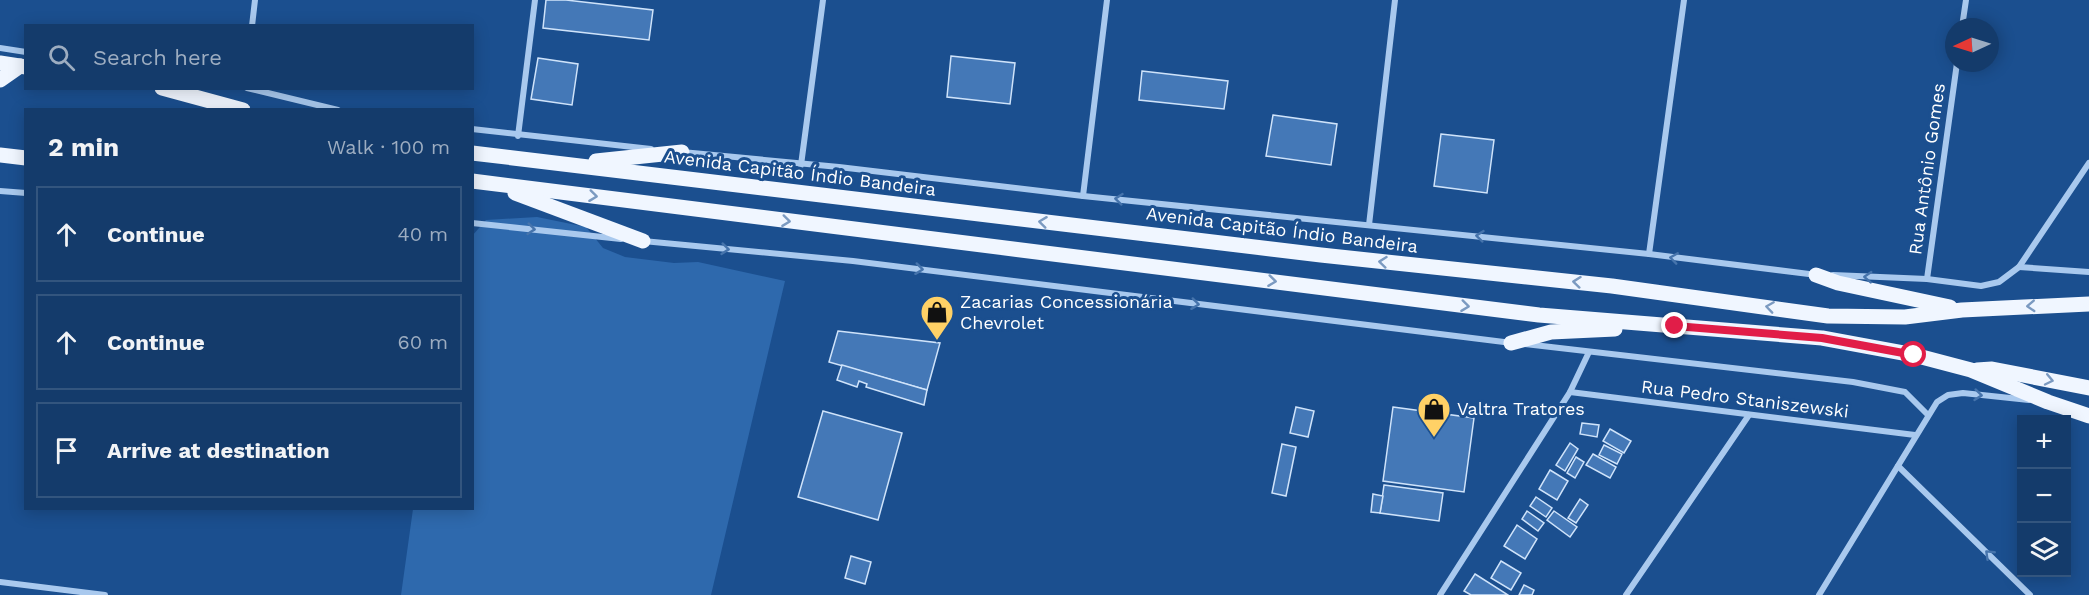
<!DOCTYPE html>
<meta charset="utf-8">
<style>
body{margin:0;font-family:"Work Sans",sans-serif;background:#1d4271;color:#f1f3f6}
.controls{position:absolute;right:18px;bottom:18px;display:grid;overflow:hidden;border-radius:0px;box-shadow:0 3px 15px #0003}
.controls button{width:54px;height:54px;display:grid;place-items:center;padding:0;border:0;border-bottom:2px solid #33557e;background:#143b6b;color:#f1f3f6;font:30px sans-serif}
.compass{position:absolute;left:1945px;top:18px;width:54px;height:54px;border-radius:50%;background:#143b6b;box-shadow:0 3px 15px #0003;rotate:266deg}
.stop{position:absolute;width:18px;height:18px;margin:-14px;border:4px solid #e11d48;border-radius:50%;background:#fff}
.stop.end{background:#e11d48;border-color:#fff;box-shadow:0 2px 6px #0008}
.list{margin:0;padding:0;list-style:none}
h2{display:flex;justify-content:space-between;align-items:center;height:78px;margin:0;padding:0 24px;font-size:26px}
h2 small{font-size:20px;font-weight:400;color:#9dadc1}
.list li{display:grid;grid-template-columns:39px 1fr auto;gap:18px;align-items:center;box-sizing:border-box;height:96px;margin:0 12px 12px;padding:0 12px;border:2px solid #33557e;border-radius:0px}
.list b{display:block;font-size:22px;white-space:nowrap}
.list em{font-size:20px;font-style:normal;color:#9dadc1}
.icon{flex:none;width:33px;height:33px;fill:none;stroke:currentColor;stroke-width:2;stroke-linecap:round;stroke-linejoin:round}
.map{position:relative;flex:none;width:2089px;height:595px;overflow:hidden}
.search{position:absolute;background:#143b6b;box-shadow:0 3px 15px #0003;left:24px;top:24px;width:450px;height:66px;display:flex;align-items:center;gap:15px;box-sizing:border-box;padding:0 21px;border-radius:0px;color:#9dadc1;font-size:22px}
.panel{position:absolute;background:#143b6b;box-shadow:0 3px 15px #0003;left:24px;top:108px;width:450px;height:402px;border-radius:0px}
.map>svg:first-child{display:block}
.green{fill:#2e69ad}
.building{fill:#4478b7;stroke:#cfe3fa;stroke-width:1.5}
.lines{fill:none;stroke-linecap:round;stroke-linejoin:round}
.street{stroke:#a9c9ee;stroke-width:6}
.primary{stroke:#f0f6ff;stroke-width:15}
.oneway{stroke:#7b9ac1}
.oneway2{stroke:#4674ac}
.route{stroke:#e11d48;stroke-width:8}
.labels{text-anchor:middle;stroke-width:6;stroke-linejoin:round;paint-order:stroke}
.street-label{font-size:18px;fill:#fff;stroke:#1b4f8f}
.poi-label{font-size:18px;fill:#fff;stroke:#1b4f8f;text-anchor:start}
</style>
<div class="map">
<svg width="2089" height="595" viewBox="0 0 2089 595">
<rect width="100%" height="100%" fill="#1b4f8f"/>
<polygon class="green" points="537,217 586,227 603,248 625,257 674,263 698,262 785,281 711,595 401,595 413,509 472,508 472,236 486,220"/>
<g class="building">
<polygon points="546,0 566,0 653,10 649,40 543,28"/>
<polygon points="951,56 1015,63 1010,104 947,97"/>
<polygon points="538,58 578,64 572,105 531,99"/>
<polygon points="1142,71 1228,81 1224,109 1139,100"/>
<polygon points="1273,115 1337,124 1331,165 1266,156"/>
<polygon points="1441,134 1494,140 1487,193 1434,186"/>
<polygon points="838,331 940,343 927,390 829,362"/>
<polygon points="842,365 927,390 924,405 866,387 867,384 859,381 857,387 837,380"/>
<polygon points="1296,407 1314,411 1308,437 1290,433"/>
<polygon points="1393,407 1474,418 1464,492 1383,481"/>
<polygon points="823,411 902,433 878,520 798,497"/>
<polygon points="1582,423 1599,425 1597,437 1580,434"/>
<polygon points="1610,429 1631,441 1624,453 1603,441"/>
<polygon points="1570,443 1578,449 1565,471 1556,465"/>
<polygon points="1282,444 1296,447 1286,496 1272,493"/>
<polygon points="1604,445 1622,454 1617,464 1599,455"/>
<polygon points="1593,454 1616,467 1610,478 1586,465"/>
<polygon points="1576,457 1584,462 1575,478 1567,473"/>
<polygon points="1550,470 1568,481 1557,500 1539,489"/>
<polygon points="1384,485 1443,493 1439,521 1380,513"/>
<polygon points="1373,494 1383,496 1380,513 1371,512"/>
<polygon points="1536,497 1552,508 1546,517 1530,506"/>
<polygon points="1580,499 1588,505 1576,523 1568,518"/>
<polygon points="1527,511 1544,523 1538,531 1522,519"/>
<polygon points="1554,511 1577,527 1570,537 1547,520"/>
<polygon points="1517,525 1537,539 1525,559 1504,546"/>
<polygon points="851,556 871,562 865,584 845,578"/>
<polygon points="1501,561 1521,573 1511,590 1491,578"/>
<polygon points="1475,574 1508,595 1471,595 1464,591"/>
<polygon points="1524,585 1534,590 1532,595 1519,595"/>
</g>
<g class="lines">
<g class="street">
<polyline points="252,26 255,0"/>
<polyline points="1962,27 1966,0"/>
<polyline points="0,48 26,52"/>
<polyline points="247,88 338,110"/>
<polyline points="472,129 651,149"/>
<polyline points="518,136 535,0"/>
<polyline points="682,152 839,167 1083,196 1649,254 1817,275"/>
<polyline points="801,165 823,0"/>
<polyline points="0,191 26,193"/>
<polyline points="1083,196 1107,0"/>
<polyline points="472,223 621,239"/>
<polyline points="1369,225 1395,0"/>
<polyline points="643,241 853,261 1512,343"/>
<polyline points="1649,254 1684,0"/>
<polyline points="2019,267 2089,272"/>
<polyline points="1833,275 1927,279 1981,286 1999,282 2019,267 2089,163"/>
<polyline points="1927,279 1957,63"/>
<polyline points="1525,344 1853,382 1905,392 1928,415"/>
<polyline points="1570,392 1915,435"/>
<polyline points="1898,466 2030,595"/>
<polyline points="0,582 105,595"/>
<polyline points="1440,595 1570,392 1589,352"/>
<polyline points="1626,595 1749,415"/>
<polyline points="1819,595 1937,402 1948,395 1963,393 2029,400"/>
</g>
<g class="primary">
<polyline points="0,63 26,67"/>
<polyline points="0,80 20,66"/>
<polyline points="162,88 243,110"/>
<polyline points="472,153 1321,255 1612,286 1828,316 1905,317 1962,310 2089,304"/>
<polyline points="0,155 26,158"/>
<polyline points="596,161 682,152"/>
<polyline points="472,181 1539,315 1822,338 1914,355 1971,370 2048,402 2089,416"/>
<polyline points="515,193 643,241"/>
<polyline points="1816,275 1838,283 1950,307"/>
<polyline points="1511,343 1551,332 1615,329"/>
<polyline points="1977,370 1992,369 2089,388"/>
</g>
</g>
<defs><path id="oneway-chevron" d="M-2-3.5L2.5 0L-2 3.5" fill="none" stroke-width="1.6" stroke-linecap="round" stroke-linejoin="round" transform="scale(1.5)"/></defs>
<g class="oneway">
<use href="#oneway-chevron" transform="translate(593 196) rotate(7)"/>
<use href="#oneway-chevron" transform="translate(786 221) rotate(7)"/>
<use href="#oneway-chevron" transform="translate(1043 222) rotate(-173)"/>
<use href="#oneway-chevron" transform="translate(1383 262) rotate(-174)"/>
<use href="#oneway-chevron" transform="translate(1272 281) rotate(7)"/>
<use href="#oneway-chevron" transform="translate(1577 282) rotate(-174)"/>
<use href="#oneway-chevron" transform="translate(1465 306) rotate(7)"/>
<use href="#oneway-chevron" transform="translate(2031 306) rotate(177)"/>
<use href="#oneway-chevron" transform="translate(1770 307) rotate(-172)"/>
<use href="#oneway-chevron" transform="translate(2049 380) rotate(12)"/>
</g>
<g class="oneway2">
<use href="#oneway-chevron" transform="translate(1119 199) rotate(-174)"/>
<use href="#oneway-chevron" transform="translate(531 229) rotate(6)"/>
<use href="#oneway-chevron" transform="translate(1480 236) rotate(-174)"/>
<use href="#oneway-chevron" transform="translate(725 249) rotate(6)"/>
<use href="#oneway-chevron" transform="translate(1674 258) rotate(-172)"/>
<use href="#oneway-chevron" transform="translate(919 269) rotate(7)"/>
<use href="#oneway-chevron" transform="translate(1868 277) rotate(-177)"/>
<use href="#oneway-chevron" transform="translate(1195 304) rotate(7)"/>
<use href="#oneway-chevron" transform="translate(1978 395) rotate(6)"/>
<use href="#oneway-chevron" transform="translate(1989 554) rotate(-136)"/>
</g>
<g class="lines">
<polyline class="route" points="1675,326 1822,338 1914,355"/>
</g>
<defs>
<symbol id="shop-pin" viewBox="-11 -11 22 30"><path d="M0 17L-7.5 6A9.5 9.5 0 1 1 7.5 6Z" fill="#ffd166" stroke="#1b4f8f"/><path d="M-5-2.5h2.3a2.7 3.5 0 0 1 5.4 0H5L5.5 6h-11ZM-1.5-2.5h3a1.5 2.3 0 0 0-3 0Z" fill="#111"/></symbol>
</defs>
<g fill-rule="evenodd">
<use href="#shop-pin" x="918" y="293" width="38" height="52"/>
<use href="#shop-pin" x="1415" y="390" width="38" height="52"/>
</g>
<g class="labels">
<g class="street-label">
<text transform="translate(1927 169) rotate(-82)" y="6">Rua Antônio Gomes</text>
<text transform="translate(800 173) rotate(7)" y="6">Avenida Capitão Índio Bandeira</text>
<text transform="translate(1282 230) rotate(7)" y="6">Avenida Capitão Índio Bandeira</text>
<text transform="translate(1745 399) rotate(7)" y="6">Rua Pedro Staniszewski</text>
</g>
<g class="poi-label">
<text x="960" y="308">Zacarias Concessionária<tspan x="960" dy="21">Chevrolet</tspan></text>
<text x="1457" y="415">Valtra Tratores</text>
</g>
</g>
</svg>
<div class="controls">
<button>+</button>
<button>−</button>
<button><svg class="icon" aria-label="layers" viewBox="0 0 24 24"><path d="M12 4l9 5-9 5-9-5zM3 14l9 5 9-5"/></svg></button>
</div>
<svg class="compass" viewBox="-18 -18 36 36"><path d="M0-13l5 13h-10z" fill="#e53935"/><path d="M0 13l5-13h-10z" fill="#9dadc1"/></svg>
<div class="stop" style="left:1914px;top:355px"></div>
<div class="stop end" style="left:1675px;top:326px"></div>
<div class="search"><svg class="icon" aria-label="search" viewBox="0 0 24 24"><circle cx="10" cy="10" r="6"/><path d="M15 15l6 6"/></svg>Search here</div>
<section class="panel">
<h2>2 min<small>Walk · 100 m</small></h2>
<ul class="list">
<li><svg class="icon" aria-label="ahead" viewBox="0 0 24 24"><path d="M12 20V5M6 11l6-6 6 6"/></svg><div><b>Continue</b></div><em>40 m</em></li>
<li><svg class="icon" aria-label="ahead" viewBox="0 0 24 24"><path d="M12 20V5M6 11l6-6 6 6"/></svg><div><b>Continue</b></div><em>60 m</em></li>
<li><svg class="icon" aria-label="arrive" viewBox="0 0 24 24"><path d="M6 21V4h12l-3 4 3 4H6"/></svg><div><b>Arrive at destination</b></div></li>
</ul>
</section>
</div>
